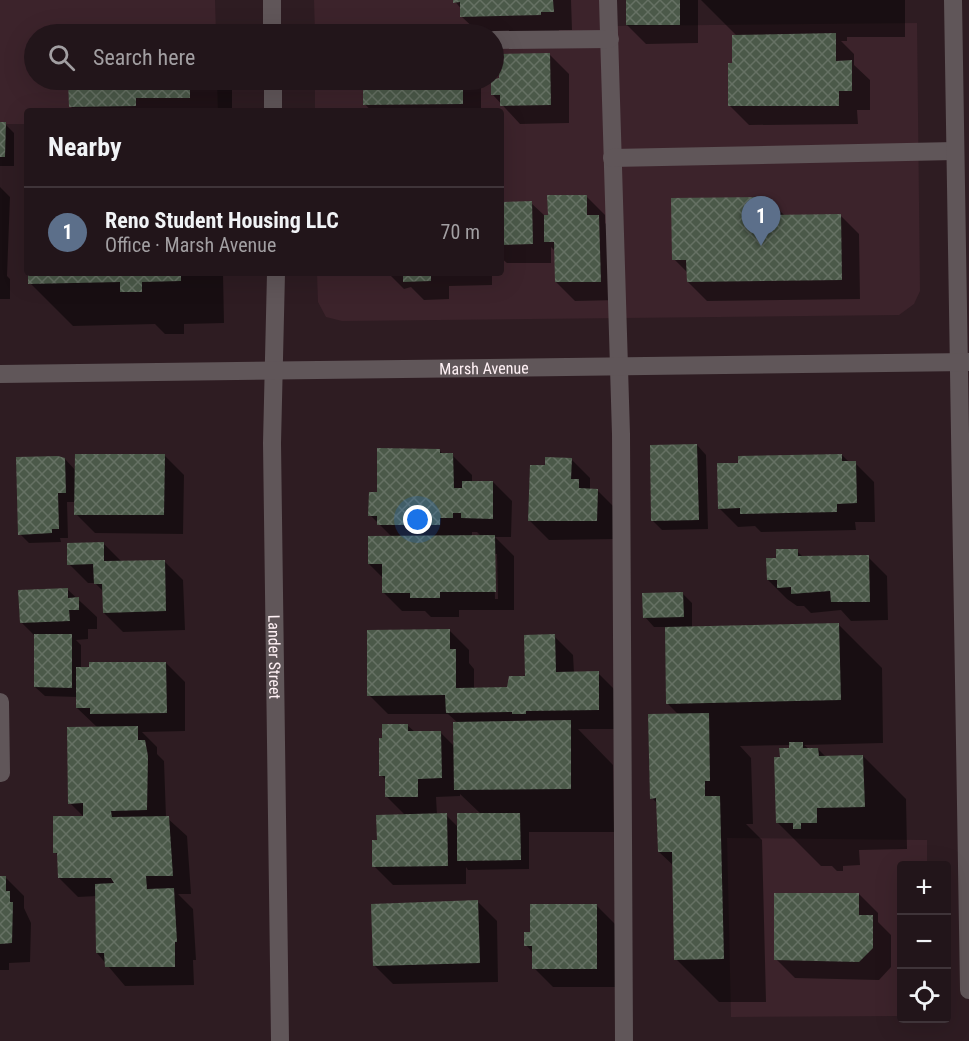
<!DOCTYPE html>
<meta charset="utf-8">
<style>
body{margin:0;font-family:"Roboto Condensed",sans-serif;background:#2a1e23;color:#f1f3f6}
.controls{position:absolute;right:18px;bottom:18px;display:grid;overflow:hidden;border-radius:6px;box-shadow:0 6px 24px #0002}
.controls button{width:54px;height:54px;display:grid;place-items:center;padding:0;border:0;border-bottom:2px solid #3f3439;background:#22151a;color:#f1f3f6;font:30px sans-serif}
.you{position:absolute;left:418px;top:520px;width:21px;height:21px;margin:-15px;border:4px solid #fff;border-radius:50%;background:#1a73e8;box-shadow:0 0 0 9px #1a73e833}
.badge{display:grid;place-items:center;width:39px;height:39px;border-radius:50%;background:#6fd360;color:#fff;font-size:20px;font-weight:700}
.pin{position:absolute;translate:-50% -50px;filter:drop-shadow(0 2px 3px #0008)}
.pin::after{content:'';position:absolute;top:32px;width:21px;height:18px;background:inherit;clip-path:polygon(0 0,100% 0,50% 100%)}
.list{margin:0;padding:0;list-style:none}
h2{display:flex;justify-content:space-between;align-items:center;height:78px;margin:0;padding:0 24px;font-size:26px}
h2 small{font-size:20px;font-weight:400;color:#a29fa2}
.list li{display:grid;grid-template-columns:39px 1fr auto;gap:18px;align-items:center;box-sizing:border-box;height:90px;padding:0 24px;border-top:2px solid #3f3439}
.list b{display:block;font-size:22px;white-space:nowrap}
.list p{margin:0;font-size:20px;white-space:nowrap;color:#a29fa2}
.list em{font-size:20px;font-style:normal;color:#a29fa2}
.icon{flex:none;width:33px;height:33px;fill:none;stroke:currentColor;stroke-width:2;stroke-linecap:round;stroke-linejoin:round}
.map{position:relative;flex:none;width:969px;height:1041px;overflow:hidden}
.search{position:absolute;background:#22151a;box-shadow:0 6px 24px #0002;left:24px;top:24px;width:480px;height:66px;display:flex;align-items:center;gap:15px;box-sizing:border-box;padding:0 21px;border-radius:33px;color:#a29fa2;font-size:22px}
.panel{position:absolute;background:#22151a;box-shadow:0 6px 24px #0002;left:24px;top:108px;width:480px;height:168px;border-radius:6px}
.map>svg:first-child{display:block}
.built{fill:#3c232b}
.shadow{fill:#0007;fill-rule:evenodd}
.building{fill:url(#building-cross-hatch)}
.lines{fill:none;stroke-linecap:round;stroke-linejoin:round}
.lane{stroke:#605659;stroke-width:18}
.street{stroke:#605659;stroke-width:18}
.labels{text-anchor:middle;stroke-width:4.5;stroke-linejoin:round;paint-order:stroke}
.street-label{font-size:16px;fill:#fff1f5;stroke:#11090b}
</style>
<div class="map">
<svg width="969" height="1041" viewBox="0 0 969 1041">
<defs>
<pattern id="building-cross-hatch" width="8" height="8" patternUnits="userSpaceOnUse" patternTransform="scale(1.5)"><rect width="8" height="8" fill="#4b5949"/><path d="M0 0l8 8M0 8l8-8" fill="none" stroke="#667164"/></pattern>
</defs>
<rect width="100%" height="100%" fill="#2e1c22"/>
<g class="built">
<polygon points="0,0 215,0 216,34 34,34 34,80 217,80 218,111 27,111 27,124 0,124"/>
<polygon points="314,0 608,0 609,26 917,23 920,291 914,304 899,315 342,321 326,317 318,302 317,273 501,273 501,111 315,111 315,80 494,80 494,34 315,34"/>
<polygon points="727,838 927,840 927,865 902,866 901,1016 731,1017"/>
</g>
<g class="shadow">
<polygon points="454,0 571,0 572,30 559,30 559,33 480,34 462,17 462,10"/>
<polygon points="627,0 698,0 698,43 646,44 627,25"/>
<polygon points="701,0 905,0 905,37 847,37 847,41 841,41 854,54 854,65 870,80 870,110 857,110 858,124 749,125 730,106 737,36"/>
<polygon points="188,30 193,34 69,34 69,32"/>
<polygon points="550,55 569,74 569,123 520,124 493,95 493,80 501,79"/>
<polygon points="70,80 232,80 232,111 75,111 70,106"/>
<polygon points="365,80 481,80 481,111 371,111 365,104"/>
<polygon points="0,124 5,124 14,133 14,166 0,166"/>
<polygon points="0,187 10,197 7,276 10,279 10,299 0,299"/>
<polygon points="586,196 605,215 605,223 618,235 619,300 575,301 556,282 556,252 551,247 551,263 507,263 501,258 501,203 531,203 545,216 549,216"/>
<polygon points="767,198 785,216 840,215 859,234 860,299 707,301 688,282 688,273 674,259"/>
<polygon points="29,273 223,273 224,323 184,324 184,334 165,334 155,324 73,326 30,283"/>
<polygon points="388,273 492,273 492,285 449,286 449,299 424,300 411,287 404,289"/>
<polygon points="697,445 706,455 708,529 662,530 653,521"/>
<path d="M 439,450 L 444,455 L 453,456 L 472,475 L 472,482 L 493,482 L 512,501 L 511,537 L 495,537 L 514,556 L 514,610 L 459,610 L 459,617 L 431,617 L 425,611 L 402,611 L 383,592 L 383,578 L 369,564 L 392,537 L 370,515 L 378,494 ZM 472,532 L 477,532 L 482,537 L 472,537 ZM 494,554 L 497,554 L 498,599 L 495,599 Z"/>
<polygon points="842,455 850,463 855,463 874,482 875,522 855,522 856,530 761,532 755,526 738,527 719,508 739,464"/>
<polygon points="165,456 184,475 183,534 95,533 76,514 76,502 67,502 68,538 60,538 61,542 29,543 20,534 65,459 76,471"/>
<polygon points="571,459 590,478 590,490 597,490 616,509 616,539 549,540 530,521 546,467"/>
<polygon points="103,543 122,562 164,561 183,580 185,630 123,632 104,613 104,592 95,583 88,583 69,564"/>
<polygon points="797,551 804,558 868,557 887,576 888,620 851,621 841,610 811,613 804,606 797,606 787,599 768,580 778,560"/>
<polygon points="67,589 97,617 97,629 88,629 88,639 76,640 81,645 81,668 166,663 185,682 185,731 142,732 157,747 157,754 164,761 166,817 187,836 191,894 178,894 193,909 196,960 193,960 194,985 125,986 97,953 97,896 78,897 59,878 59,857 55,852 84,817 70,803 98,728 77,708 77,697 45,696 35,687 36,637 21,622"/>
<polygon points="682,593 692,603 692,628 839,625 882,668 883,743 804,745 809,749 818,749 826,757 863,756 906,799 907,849 859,850 860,865 843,866 843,871 837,871 832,866 821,866 778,823 781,758 791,750 791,745 740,746 751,758 753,824 746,824 762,840 766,1002 719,1002 676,959 674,866 659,852 658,804 652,798 679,715 668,704 666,627 654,627 645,617"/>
<path d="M 450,631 L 469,650 L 469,663 L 474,669 L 474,689 L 508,689 L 526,677 L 554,636 L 573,655 L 574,673 L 598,673 L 617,692 L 618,729 L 578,729 L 613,765 L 614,832 L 529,832 L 529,869 L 468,870 L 466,867 L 466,884 L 393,885 L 374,866 L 378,842 L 406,816 L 387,797 L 387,781 L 381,775 L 407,725 L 415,732 L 440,732 L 455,747 L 458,723 L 448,714 L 388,714 L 369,695 ZM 460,794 L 481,814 L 459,828 L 446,815 L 437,815 L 436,797 L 460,796 Z"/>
<polygon points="0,877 5,877 24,896 24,908 31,923 30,962 9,963 9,970 0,970"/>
<polygon points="859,894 878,913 878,922 891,935 891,967 879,980 795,978 776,959"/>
<polygon points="478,902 497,921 498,982 393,984 374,965"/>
<polygon points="596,905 615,924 615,987 553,987 534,968 534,954 526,945 532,934"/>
</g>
<g class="building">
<polygon points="453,0 553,0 554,12 541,12 541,15 460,17 460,2 453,3"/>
<rect x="626" y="0" width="54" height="25"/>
<polygon points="189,28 189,34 67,34 67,30"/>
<polygon points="836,33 836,61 852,60 852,91 839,91 839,106 728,106 728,63 732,63 732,35"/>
<polygon points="550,53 551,105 500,106 500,95 491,95 491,80 499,78 499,54"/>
<polygon points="68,80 190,80 190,98 136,98 136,106 69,107"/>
<polygon points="363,80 463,80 463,104 363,105"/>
<polygon points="0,122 6,122 5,157 0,157"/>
<polygon points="547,195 587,195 587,215 599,215 601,282 555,282 554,242 544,242 544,215 548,215"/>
<polygon points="768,197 768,215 841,214 842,280 687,282 686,260 672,260 671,198"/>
<polygon points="532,201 533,244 501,245 501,202"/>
<polygon points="28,273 181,273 181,281 142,282 142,292 120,292 120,282 28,284"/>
<polygon points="403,273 431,273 431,281 403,282"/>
<polygon points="697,444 699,520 651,521 650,445"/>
<polygon points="377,448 440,449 440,453 453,453 454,488 462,488 462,481 493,481 493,519 461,518 461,513 453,513 453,518 440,518 440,525 377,525 377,516 368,516 369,492 377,492"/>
<polygon points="75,454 165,454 164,515 74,515"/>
<polygon points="842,454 842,461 856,461 857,503 837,504 837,512 740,514 740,508 718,509 717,463 738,463 738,456"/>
<polygon points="58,456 65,458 66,493 58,493 59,529 52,529 52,533 18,535 16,457"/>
<polygon points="545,457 572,458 571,479 579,479 579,488 598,489 597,521 528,521 530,465 545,465"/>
<polygon points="495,535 496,592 440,592 440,598 410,598 410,593 382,593 382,564 368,564 368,536"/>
<polygon points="104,542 104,561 165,560 166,611 103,613 102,584 94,584 93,564 67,565 67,543"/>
<polygon points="776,549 798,549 798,556 869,555 870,602 831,602 830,591 791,594 791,587 777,588 777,580 767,580 766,558 776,558"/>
<polygon points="68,588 68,598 79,597 79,610 69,610 70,621 20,623 18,590"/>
<polygon points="683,592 684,617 643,618 642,593"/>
<polygon points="839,623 841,700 666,704 665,627"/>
<polygon points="450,629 450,649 456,649 456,688 507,687 509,676 525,676 524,635 555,634 556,672 599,671 599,710 526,711 526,714 512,714 512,712 446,713 445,695 367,696 367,630"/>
<polygon points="34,634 72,634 72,688 34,687"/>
<polygon points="89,662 166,662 167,713 90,714 90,708 76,708 76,667 89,667"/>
<polygon points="709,713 710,781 705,781 705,796 720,796 724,959 674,960 672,852 658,852 656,798 650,799 648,714"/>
<polygon points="571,720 571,789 454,790 453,722"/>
<polygon points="382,724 408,724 408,731 441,731 442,778 418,779 418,797 385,797 385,776 379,776 379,738 382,738"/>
<polygon points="138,726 138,740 145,740 148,756 147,810 111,811 112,817 169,816 173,876 146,876 147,889 174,888 177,942 175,942 175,967 105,967 104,953 96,953 95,884 114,883 111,878 58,878 57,853 53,853 53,816 83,816 83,803 68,804 67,727"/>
<polygon points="789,742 803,742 803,748 818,748 819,756 863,755 865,807 817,808 817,823 801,823 801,829 793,829 793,823 776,823 774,757 780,757 779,748 789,748"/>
<polygon points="447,813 448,866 372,867 372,840 377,840 376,815"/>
<polygon points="457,813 520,813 521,860 457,861"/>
<polygon points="0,876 6,876 6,891 10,891 10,902 13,902 12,943 0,944"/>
<polygon points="774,893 859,893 859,915 873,915 873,948 859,962 774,960"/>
<polygon points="478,900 480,963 373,966 371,904"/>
<polygon points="530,904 597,904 597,969 532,969 532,946 524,946 524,932 530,932"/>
</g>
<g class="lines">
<g class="lane">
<polyline points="608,0 621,434 624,1041"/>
<polyline points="494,40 610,39"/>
<polyline points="612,158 955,151"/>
<polyline points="0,702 1,773"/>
</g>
<g class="street">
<polyline points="272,0 272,34"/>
<polyline points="953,0 969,990"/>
<polyline points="273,80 273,111"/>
<path id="s1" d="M 276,273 L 272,443 L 280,1041"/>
<path id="s2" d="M 0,374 L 969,362"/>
</g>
</g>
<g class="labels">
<g class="street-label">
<text dy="6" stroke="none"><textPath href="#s2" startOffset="484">Marsh Avenue</textPath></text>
<text dy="6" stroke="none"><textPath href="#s1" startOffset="384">Lander Street</textPath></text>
</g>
</g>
</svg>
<div class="controls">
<button>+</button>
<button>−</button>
<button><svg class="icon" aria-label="locate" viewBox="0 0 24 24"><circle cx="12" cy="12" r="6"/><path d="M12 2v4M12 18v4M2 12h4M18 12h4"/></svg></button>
</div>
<div class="you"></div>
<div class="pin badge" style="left:761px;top:246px;background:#5c6f8a">1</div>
<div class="search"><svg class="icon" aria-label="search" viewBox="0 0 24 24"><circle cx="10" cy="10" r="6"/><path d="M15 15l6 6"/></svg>Search here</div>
<section class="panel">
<h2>Nearby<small></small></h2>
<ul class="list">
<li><span class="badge" style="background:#5c6f8a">1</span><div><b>Reno Student Housing LLC</b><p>Office · Marsh Avenue</p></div><em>70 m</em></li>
</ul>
</section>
</div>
